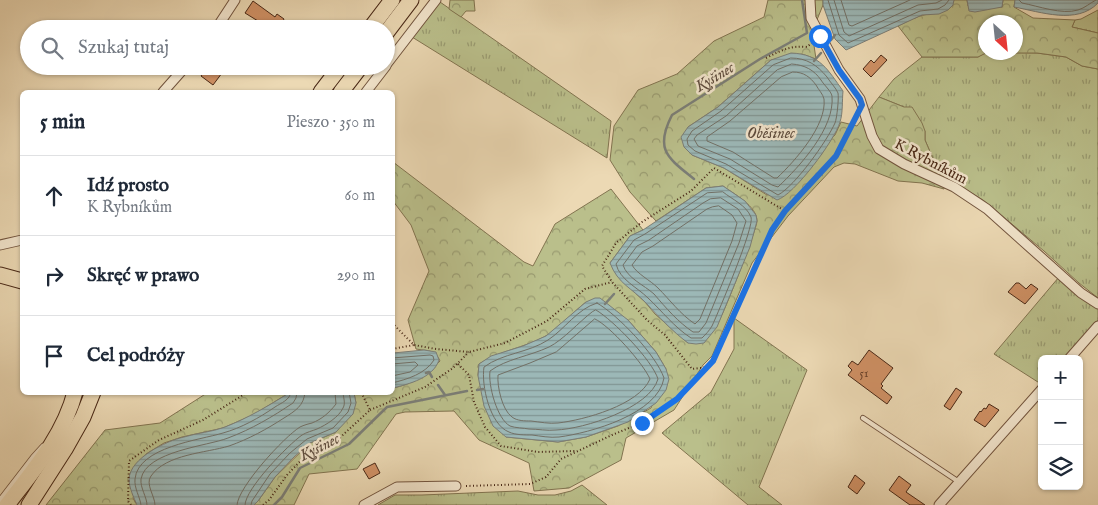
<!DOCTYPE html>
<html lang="pl">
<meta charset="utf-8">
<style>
body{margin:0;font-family:"IM FELL English",serif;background:#f2f2f3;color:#1f2937}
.controls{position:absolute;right:15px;bottom:15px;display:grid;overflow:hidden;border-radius:8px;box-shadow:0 1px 4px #0004}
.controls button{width:45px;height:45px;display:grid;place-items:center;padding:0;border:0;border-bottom:1px solid #e0e1e3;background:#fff;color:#1f2937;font:25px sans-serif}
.compass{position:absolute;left:978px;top:15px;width:45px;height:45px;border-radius:50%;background:#fff;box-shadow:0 1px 4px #0004;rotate:153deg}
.stop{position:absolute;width:15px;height:15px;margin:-11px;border:4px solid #1a73e8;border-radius:50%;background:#fff}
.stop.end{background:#1a73e8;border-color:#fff;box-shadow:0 1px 5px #0008}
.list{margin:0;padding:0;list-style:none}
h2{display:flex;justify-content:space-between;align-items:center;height:65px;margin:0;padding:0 20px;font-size:21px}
h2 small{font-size:16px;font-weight:400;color:#747a83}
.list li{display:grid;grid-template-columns:32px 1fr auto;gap:15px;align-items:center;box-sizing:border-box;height:80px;padding:0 20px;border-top:1px solid #e0e1e3}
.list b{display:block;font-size:19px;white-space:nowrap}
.list p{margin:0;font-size:16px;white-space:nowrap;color:#747a83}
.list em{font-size:16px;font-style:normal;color:#747a83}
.icon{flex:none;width:28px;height:28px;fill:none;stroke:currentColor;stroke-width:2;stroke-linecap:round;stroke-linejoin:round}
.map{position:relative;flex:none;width:1098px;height:505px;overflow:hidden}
.search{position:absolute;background:#fff;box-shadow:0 1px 4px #0004;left:20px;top:20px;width:375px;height:55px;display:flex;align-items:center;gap:12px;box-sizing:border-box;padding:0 18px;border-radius:28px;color:#747a83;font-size:19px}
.panel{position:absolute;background:#fff;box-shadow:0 1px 4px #0004;left:20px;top:90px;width:375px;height:305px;border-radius:8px}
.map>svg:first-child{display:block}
.grass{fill:url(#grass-tufts);stroke:#827450}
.forest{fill:url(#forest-crowns);stroke:#827450;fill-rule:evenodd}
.water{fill:url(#water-rules);stroke:#7b7e77}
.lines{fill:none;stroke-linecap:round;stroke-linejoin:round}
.shore{stroke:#727066;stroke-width:1}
.stream{stroke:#7b7e77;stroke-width:2.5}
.building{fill:#d09165;stroke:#492816}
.service-casing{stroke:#72543e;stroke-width:6}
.minor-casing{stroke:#72543e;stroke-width:11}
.primary-casing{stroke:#492816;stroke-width:17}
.trunk-casing{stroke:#492816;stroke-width:17}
.path{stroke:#492816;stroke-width:2;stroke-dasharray:1 2.5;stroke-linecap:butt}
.service{stroke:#f3e6ce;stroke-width:4.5}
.minor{stroke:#f3e6ce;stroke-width:9}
.primary{stroke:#ecd9b4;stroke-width:15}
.trunk{stroke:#ecd9b4;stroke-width:15}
.route{stroke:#1a73e8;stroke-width:6}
.labels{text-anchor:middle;stroke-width:5;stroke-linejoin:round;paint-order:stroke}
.number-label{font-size:12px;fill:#6b422a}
.street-label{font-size:15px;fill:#492816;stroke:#f3e6ce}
.water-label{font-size:16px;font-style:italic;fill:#5e4c3e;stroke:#f3e6ce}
</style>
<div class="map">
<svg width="1098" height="505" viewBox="0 0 1098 505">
<defs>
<pattern id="grass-tufts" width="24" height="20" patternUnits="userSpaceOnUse" patternTransform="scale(1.25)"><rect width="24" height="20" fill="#babf8b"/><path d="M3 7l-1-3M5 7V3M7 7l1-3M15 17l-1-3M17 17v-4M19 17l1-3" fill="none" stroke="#999b71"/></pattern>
<pattern id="forest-crowns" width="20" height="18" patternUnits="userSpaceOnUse" patternTransform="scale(1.25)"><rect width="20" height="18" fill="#babf8b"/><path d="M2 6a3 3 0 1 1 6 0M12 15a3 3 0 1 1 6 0" fill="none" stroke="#999b71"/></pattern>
<pattern id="water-rules" width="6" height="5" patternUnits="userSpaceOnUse" patternTransform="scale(1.25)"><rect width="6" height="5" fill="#9cb8b7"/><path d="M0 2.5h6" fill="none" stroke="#819694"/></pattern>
</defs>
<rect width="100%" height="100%" fill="#ecd9b4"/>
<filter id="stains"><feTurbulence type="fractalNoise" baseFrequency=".004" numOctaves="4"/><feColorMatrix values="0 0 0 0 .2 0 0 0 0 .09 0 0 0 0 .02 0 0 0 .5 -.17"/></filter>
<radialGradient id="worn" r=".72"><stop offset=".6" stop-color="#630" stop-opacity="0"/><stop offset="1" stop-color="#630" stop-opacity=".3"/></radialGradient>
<g class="grass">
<polygon points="440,2 611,121 607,158 412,37"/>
<polygon points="1098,10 1098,33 1072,27 1075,20 1081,19"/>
<polygon points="986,52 1037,53 1066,57 1082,66 1098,69 1098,298 1079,283 1044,251 983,200 947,178 934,161 925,140 925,131 904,107 879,97 894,79 922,57 978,57"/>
<polygon points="1059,277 1098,308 1098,320 1064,359 1042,359 1041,384 994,354"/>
<polygon points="734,318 807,370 759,487 782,505 748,505 662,433 711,392 734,349"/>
<polygon points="582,485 607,505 378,505 395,495 422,495 518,491 538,495 555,495 571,491"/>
</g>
<g class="forest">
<polygon points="450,0 474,0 475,11 466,11 461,17 449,9"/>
<path d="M 768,0 L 823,0 L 823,5 L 812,32 L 816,59 L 802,54 L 771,60 L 718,107 L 688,127 L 692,155 L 724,168 L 767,195 L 835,135 L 841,122 L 857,126 L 879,97 L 904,107 L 912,107 L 922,123 L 925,131 L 925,140 L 934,161 L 947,178 L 944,189 L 922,183 L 898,181 L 855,164 L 844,163 L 834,167 L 788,216 L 752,263 L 712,356 L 703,365 L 674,410 L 626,438 L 621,460 L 569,488 L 534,491 L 529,463 L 479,440 L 454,411 L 405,412 L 396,414 L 357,469 L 309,474 L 294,505 L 254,505 L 258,501 L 275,477 L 310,443 L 336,432 L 356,403 L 354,393 L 392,392 L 393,388 C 412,384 426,376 440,361 C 435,349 427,351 416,349 L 408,320 L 429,271 L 411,225 L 393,201 L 393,162 L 524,262 L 533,266 L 555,224 L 611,189 L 643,230 L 630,236 L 610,263 L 634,292 L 645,302 L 655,314 L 688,343 C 697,338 708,334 715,328 C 720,324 757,229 757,221 C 757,206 734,194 723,186 L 706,188 L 656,221 L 630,192 L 610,160 L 614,126 L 638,90 L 677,74 L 714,41 L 764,17 ZM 586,302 L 628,320 L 656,352 L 666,369 L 651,408 L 618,426 L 586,437 L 558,442 L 506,437 L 478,375 L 479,364 C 499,351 523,348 544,337 C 558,329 573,312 586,302 Z"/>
<path d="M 954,0 L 967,0 L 968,6 L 1002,7 L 1003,0 L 1015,0 L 1014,7 L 1033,18 L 1075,20 L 1072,27 L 1098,33 L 1098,69 L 1082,66 L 1066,57 L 1037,53 L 988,53 L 1016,52 L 1016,22 L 986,22 L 986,53 L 978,57 L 922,57 L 898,26 C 906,22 913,18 920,16 C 932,12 949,15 954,0 Z"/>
<polygon points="207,393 289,393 253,415 223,428 182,437 164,443 146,454 133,498 137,505 46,505 105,430 160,423"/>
</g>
<g class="water">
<polygon points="823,0 954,0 953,5 948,10 939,14 922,15 846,50 835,39 823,5"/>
<polygon points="967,0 1003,0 1002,7 975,12 969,11"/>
<path d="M 1015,0 L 1098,0 L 1098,3 C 1077,25 1041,12 1014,7 Z"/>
<path d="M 791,53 C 820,54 828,70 843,91 C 842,101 843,113 840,122 C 835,140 794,195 777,200 L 724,168 L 692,155 L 684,147 L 681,137 L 688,127 L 718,107 L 771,60 Z"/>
<path d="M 723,186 L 745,201 L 756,215 L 757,221 L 750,247 L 717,327 L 704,343 L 696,344 L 688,343 C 672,331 659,317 646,303 C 632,288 618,284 610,263 L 630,236 L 643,230 L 706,188 Z"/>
<polygon points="595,298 600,298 628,320 656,352 666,369 669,379 666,390 656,403 628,422 586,437 558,442 506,437 493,426 484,406 478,376 479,364 491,356 523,346 546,336 586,302"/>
<path d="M 424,350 L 436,352 L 439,360 C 433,378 409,384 393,388 L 393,353 Z"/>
<path d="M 289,393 L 354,393 L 356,403 L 353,414 L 336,432 L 310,443 L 294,457 L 275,477 L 258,501 L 254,505 L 137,505 C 134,498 129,488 129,479 C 130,458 166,441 184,437 C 197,433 212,432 225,427 C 248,418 268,406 289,393 Z"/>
</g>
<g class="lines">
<g class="shore">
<polyline points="828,0 839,35 848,43 920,11 938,9 945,5 949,0"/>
<polyline points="834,0 844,32 849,36 918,5 936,3 942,0"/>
<polyline points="841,0 849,25 852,26 910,0"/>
<path d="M 1019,0 L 1022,3 C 1038,6 1062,15 1078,10 C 1085,8 1090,3 1096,0"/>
<path d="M 791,58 C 807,58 817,65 827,77 C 830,82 836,88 838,93 C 839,98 837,118 835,123 C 827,141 795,186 778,195 L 726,164 L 695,151 L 688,145 L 687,139 L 692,131 L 721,111 L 773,65 Z"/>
<path d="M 792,64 C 805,65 814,70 821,80 C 824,85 831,91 832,96 C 835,128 800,166 778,187 L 772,185 L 730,159 L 698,146 L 694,139 L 697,135 L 726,116 L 777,70 Z"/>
<path d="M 793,72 C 804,72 810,77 816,85 C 818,89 823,94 824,99 C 827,125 795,161 777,178 L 774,178 L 733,152 L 707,141 L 707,137 L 730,121 L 781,77 Z"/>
<path d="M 723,192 C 733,200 746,205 751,217 C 755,226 718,313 712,326 C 709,331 706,334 702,338 L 691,338 C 674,327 662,311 648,298 C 637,287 620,280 616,264 L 634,240 L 645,234 L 707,193 Z"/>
<path d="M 721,198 L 738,209 L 746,221 L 739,243 L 706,323 L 699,332 L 693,332 C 678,322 666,308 654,294 C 644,285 627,278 623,265 L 637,246 L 649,240 L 703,203 L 710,199 Z"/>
<path d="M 719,206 L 732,215 L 737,223 L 732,241 L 700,319 L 695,324 C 680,314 670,300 658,288 C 650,280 637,274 632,265 L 642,252 L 653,246 L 707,209 L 712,207 Z"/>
<path d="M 597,303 C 618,315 656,355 664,378 C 658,414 590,433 559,437 C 550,438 540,436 532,435 C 525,435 515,435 509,432 C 490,425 481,385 484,367 C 503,353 528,353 548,340 C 565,329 577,309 597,303 Z"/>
<path d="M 596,310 C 613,320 652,360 658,379 C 650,408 584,429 556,430 C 547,431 538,429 529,429 C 524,428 515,428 510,426 C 497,419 488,385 490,371 C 506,359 530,356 549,347 C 563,340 579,322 592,312 Z"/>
<path d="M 595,319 C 610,326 643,363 650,379 C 639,405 584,420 558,423 C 549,424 540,422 531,421 C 525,421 517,421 512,417 C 502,410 497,386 498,375 L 530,363 L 556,352 Z"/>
<path d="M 392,358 L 430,355 L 433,356 L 434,360 C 425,374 408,379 392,383"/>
<polyline points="392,364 415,362 418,365 410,372 392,376"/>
<path d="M 141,505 C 140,497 134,488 135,479 C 138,447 200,440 223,433 C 241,428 259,418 275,407 C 281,403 290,400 291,392"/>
<path d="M 147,505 C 147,497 140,488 141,479 C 146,451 208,446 228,438 C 252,429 272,417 293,403 L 296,398 L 297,392"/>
<path d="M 155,505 C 155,496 145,484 151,476 C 166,454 206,453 229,446 C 249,439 267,429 284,418 C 295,411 304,406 305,392"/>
<path d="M 237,505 C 238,487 284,437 300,427 C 304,425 308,424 312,423 C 322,419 329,413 336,404 L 335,392"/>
<path d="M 245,505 C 245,489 288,445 302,435 C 307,432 312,431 317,429 C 326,425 339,417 343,408 C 346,403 343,397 343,392"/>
<polyline points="251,505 252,501 270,474 290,453 307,439 333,428 348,412 351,403 349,392"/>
</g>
<g class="stream">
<polyline points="831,40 835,35"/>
<polyline points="814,61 821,53"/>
<path d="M 694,179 C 668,158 654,150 672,115 L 760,59 L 807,33 L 802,0"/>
<polyline points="605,304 614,294"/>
<polyline points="426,373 429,372 432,377"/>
<polyline points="438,385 445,395"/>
<polyline points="477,390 483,389"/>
<polyline points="274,505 282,497 300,468 349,444 387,407 467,391"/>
</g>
</g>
<g class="building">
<polygon points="253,1 275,17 277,14 284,19 282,23 292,29 271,29 245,13"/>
<polygon points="881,55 887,60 871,77 863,69 871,60 874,63"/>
<polygon points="208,66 213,66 222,73 213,85 201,76"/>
<polygon points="1016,283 1019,283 1026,289 1031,284 1038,289 1025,304 1008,292"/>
<polygon points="869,350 893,368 881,384 883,386 881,388 892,397 887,404 848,375 852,370 848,366 852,361 858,365"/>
<polygon points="956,388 962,392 950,410 944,406"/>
<polygon points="989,404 999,410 985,427 974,420 980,411 981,412 984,408 986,409"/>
<polygon points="375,463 380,473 369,479 363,469"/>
<polygon points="855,475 865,483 857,494 848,487"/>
<polygon points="899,476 911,485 906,492 925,505 910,505 889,490"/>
</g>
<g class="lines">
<defs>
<g id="service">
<polyline points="863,418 959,482"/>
<polyline points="0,500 33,457 43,446"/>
</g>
<g id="minor">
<polyline points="810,0 811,18 839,70 860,99 872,136 879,149 904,164 954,187 987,209 1081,293 1098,304"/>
<polyline points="216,29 235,0"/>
<polyline points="386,65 436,0"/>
<polyline points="163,92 186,66"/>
<polyline points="366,92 386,66"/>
<polyline points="0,245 22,240"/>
<polyline points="1069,359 1098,326"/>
<polyline points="364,505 397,487 456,486"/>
<polyline points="939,505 1042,389"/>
</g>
<g id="primary">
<polyline points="0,275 22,281"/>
<path d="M 7,505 C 33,471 64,435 75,392"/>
<polyline points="29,505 65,449 83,417 93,392"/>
</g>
<g id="trunk">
<polyline points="370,29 392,0"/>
<polyline points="386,33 411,0"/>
<polyline points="321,92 341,66"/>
<polyline points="341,92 361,66"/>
</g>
</defs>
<use href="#service" class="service-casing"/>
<use href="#minor" class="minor-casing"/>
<use href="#primary" class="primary-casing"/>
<use href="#trunk" class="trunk-casing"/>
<g class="path">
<path d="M 766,58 C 780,51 791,45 807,47 L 814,41"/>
<polyline points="392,323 414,345 436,349 469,352 505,343 547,321 585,289 612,282"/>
<polyline points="392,349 414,345"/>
<polyline points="458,364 469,375 474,402 485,427 501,446 538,452 575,451"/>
<polyline points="708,367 692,369 665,335 647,320 612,282 602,266 616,243 642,222 691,191 714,168 785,211"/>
<polyline points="370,410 425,387 453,368 469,352"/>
<polyline points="466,486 530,484 546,477 561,459 612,435 641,423 677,399 713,361 772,230 785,211 835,156 856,116"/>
<polyline points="131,505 128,501 129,461 159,440 203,420 248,392"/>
<polyline points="263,505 269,500 287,475 309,452 333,444 370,410 361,392"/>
</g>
<use href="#service" class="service"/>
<use href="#minor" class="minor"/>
<use href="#primary" class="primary"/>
<use href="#trunk" class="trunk"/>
</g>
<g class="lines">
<polyline class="route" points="642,423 677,399 713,361 772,230 785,211 836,156 862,105 860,99 839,70 820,36"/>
</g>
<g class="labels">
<g class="number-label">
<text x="864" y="377">51</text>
</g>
<g class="street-label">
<text transform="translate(931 161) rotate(28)" y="5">K Rybníkům</text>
</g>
<g class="water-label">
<text transform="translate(714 76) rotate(-31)" y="6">Kyšinec</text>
<text x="771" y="138">Oběšinec</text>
<text transform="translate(319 446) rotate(-27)" y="6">Kyšinec</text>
</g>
</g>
<rect width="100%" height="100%" filter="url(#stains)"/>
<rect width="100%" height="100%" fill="url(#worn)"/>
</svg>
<div class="controls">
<button>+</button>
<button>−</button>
<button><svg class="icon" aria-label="layers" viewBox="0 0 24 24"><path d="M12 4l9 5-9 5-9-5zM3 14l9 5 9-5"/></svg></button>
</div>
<svg class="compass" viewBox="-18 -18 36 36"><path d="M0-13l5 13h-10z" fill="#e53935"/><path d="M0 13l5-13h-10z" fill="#747a83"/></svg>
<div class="stop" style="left:820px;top:36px"></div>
<div class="stop end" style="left:642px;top:423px"></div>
<div class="search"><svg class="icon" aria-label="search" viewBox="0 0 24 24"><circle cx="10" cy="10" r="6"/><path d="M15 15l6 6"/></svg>Szukaj tutaj</div>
<section class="panel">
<h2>5 min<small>Pieszo · 350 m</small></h2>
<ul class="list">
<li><svg class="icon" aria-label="ahead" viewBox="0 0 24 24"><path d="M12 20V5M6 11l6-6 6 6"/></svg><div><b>Idź prosto</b><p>K Rybníkům</p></div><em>60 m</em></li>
<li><svg class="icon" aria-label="right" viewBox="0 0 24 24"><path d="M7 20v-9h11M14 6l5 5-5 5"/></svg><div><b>Skręć w prawo</b></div><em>290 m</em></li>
<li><svg class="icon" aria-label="arrive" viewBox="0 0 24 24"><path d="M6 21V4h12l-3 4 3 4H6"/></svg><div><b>Cel podróży</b></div></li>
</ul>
</section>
</div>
